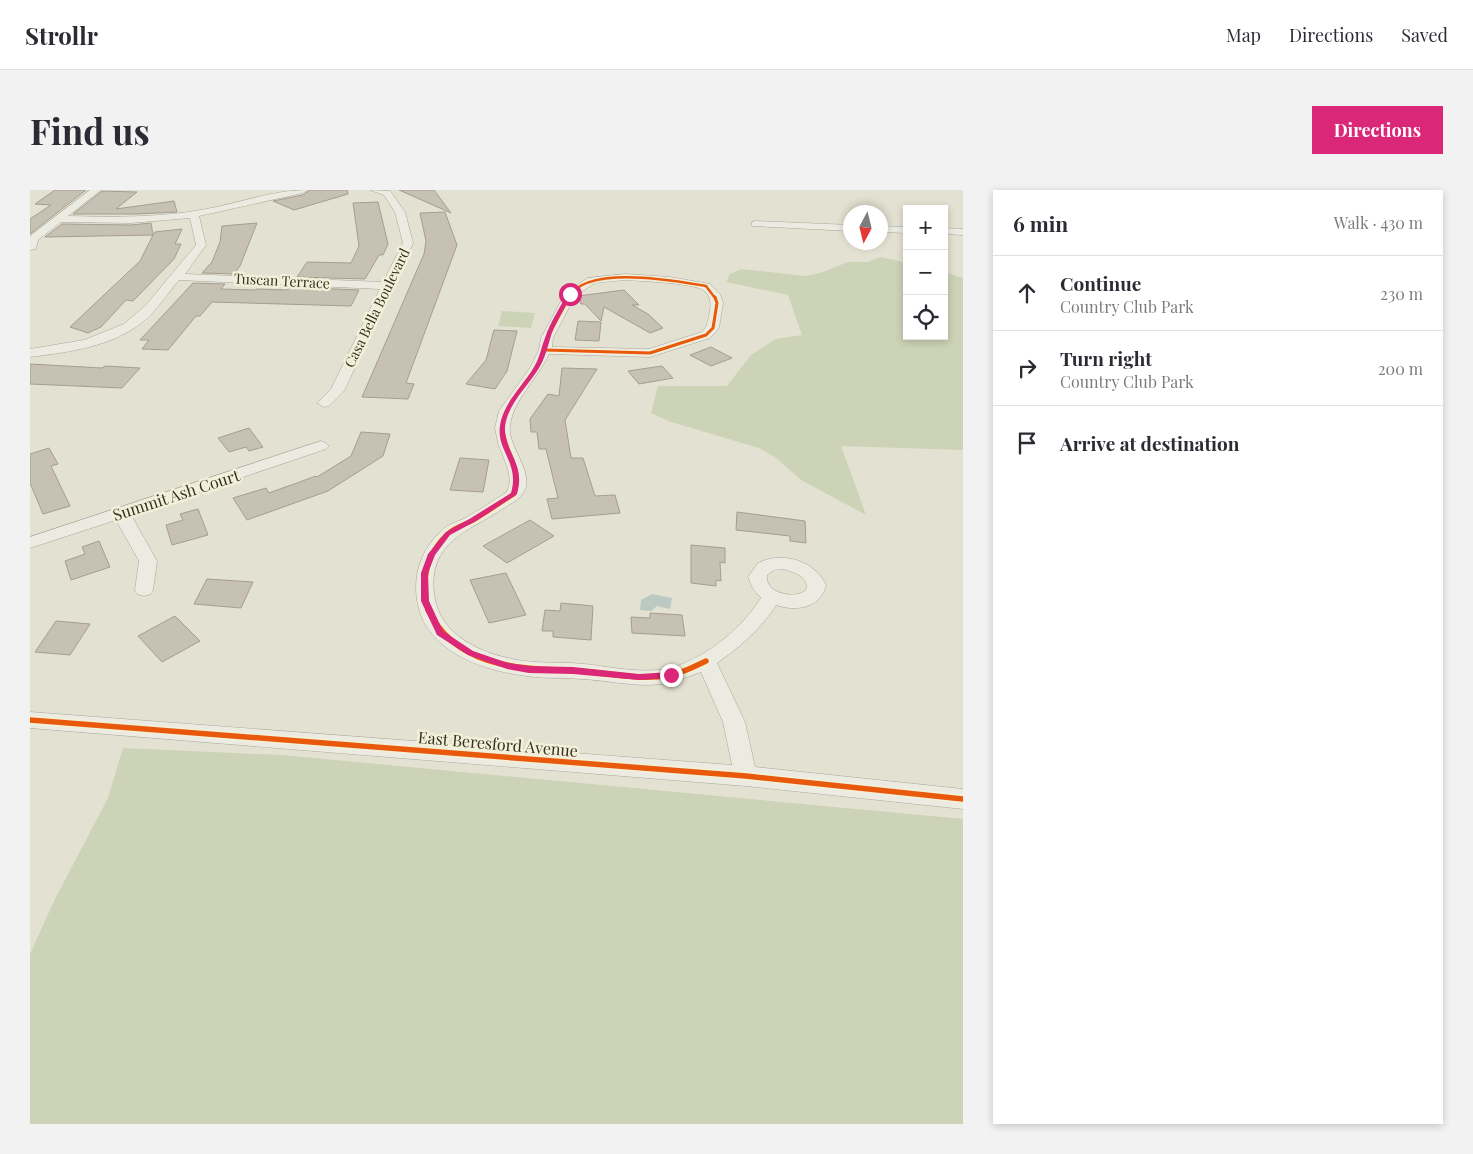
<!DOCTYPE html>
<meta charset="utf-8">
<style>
body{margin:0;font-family:"Playfair Display",serif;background:#f2f2f3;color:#2b2b33}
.controls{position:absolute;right:15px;top:15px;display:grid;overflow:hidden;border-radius:0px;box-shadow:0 2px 8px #0003}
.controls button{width:45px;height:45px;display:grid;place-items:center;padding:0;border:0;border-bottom:1px solid #e1e1e2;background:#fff;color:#2b2b33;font:25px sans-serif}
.compass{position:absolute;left:813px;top:15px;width:45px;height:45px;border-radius:50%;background:#fff;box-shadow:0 2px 8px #0003;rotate:187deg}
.stop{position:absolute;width:15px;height:15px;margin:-11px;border:4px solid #db2777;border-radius:50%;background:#fff}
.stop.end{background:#db2777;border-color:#fff;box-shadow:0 1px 5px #0008}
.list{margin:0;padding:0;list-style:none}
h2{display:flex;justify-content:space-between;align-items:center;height:65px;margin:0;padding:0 20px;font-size:21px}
h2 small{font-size:16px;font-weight:400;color:#7c7c81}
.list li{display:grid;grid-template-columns:32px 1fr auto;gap:15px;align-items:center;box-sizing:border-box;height:75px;padding:0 20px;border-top:1px solid #e1e1e2}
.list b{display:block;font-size:19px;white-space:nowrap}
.list p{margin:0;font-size:16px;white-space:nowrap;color:#7c7c81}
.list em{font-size:16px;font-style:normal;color:#7c7c81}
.icon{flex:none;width:28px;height:28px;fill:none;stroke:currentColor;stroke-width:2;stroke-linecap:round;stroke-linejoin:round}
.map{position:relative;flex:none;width:933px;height:934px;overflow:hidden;border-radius:0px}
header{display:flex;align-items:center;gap:30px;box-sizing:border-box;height:70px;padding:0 25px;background:#fff;border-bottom:1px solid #e1e1e2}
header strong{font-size:24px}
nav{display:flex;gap:28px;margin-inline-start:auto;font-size:18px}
.intro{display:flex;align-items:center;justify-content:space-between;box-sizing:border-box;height:120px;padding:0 30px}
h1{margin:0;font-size:35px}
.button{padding:12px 22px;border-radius:0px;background:#db2777;color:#fff;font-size:18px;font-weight:700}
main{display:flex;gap:30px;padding:0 30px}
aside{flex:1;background:#fff;border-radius:0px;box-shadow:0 2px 8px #0003}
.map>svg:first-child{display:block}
.green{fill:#cdd3b6}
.water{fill:#bbc9c3}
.building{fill:#c6c1b2;stroke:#a39e91}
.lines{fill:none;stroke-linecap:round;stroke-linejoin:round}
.minor-casing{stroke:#a9a699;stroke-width:1}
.minor{fill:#ecebe2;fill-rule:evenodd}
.cycleway-far3-casing{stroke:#f2f0d9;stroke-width:4.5}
.cycleway-far2-casing{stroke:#f2f0d9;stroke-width:5}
.cycleway-far1-casing{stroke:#f2f0d9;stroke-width:7}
.cycleway-casing{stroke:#f2f0d9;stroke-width:9}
.cycleway-far3{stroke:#e8590c;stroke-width:2.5}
.cycleway-far2{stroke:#e8590c;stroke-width:3}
.cycleway-far1{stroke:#e8590c;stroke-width:4.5}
.cycleway{stroke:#e8590c;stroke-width:5.5}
.route{fill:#db2777}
.labels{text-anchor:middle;stroke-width:5;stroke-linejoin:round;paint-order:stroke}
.far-street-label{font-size:14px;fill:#373022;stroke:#f2f0d9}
.street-label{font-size:16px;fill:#373022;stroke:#f2f0d9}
</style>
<header>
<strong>Strollr</strong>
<nav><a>Map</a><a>Directions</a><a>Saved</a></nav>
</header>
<div class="intro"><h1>Find us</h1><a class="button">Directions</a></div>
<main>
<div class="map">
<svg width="933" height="934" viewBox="0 0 933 934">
<rect width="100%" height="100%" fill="#e3e1d1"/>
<g class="green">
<polygon points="851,67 877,73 877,146 914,146 914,82 933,88 933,260 811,256 836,325 771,290 745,267 729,258 638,231 621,223 628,196 697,196 721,165 746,149 772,145 758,105 696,92 700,84 711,79 775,86 790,83 818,72 838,72"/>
<polygon points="472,121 505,123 501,138 468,136"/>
<polygon points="93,558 251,565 933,629 933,934 0,934 0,764 25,709 78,608"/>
</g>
<polygon class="water" points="622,404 642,408 640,419 627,416 621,421 610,420 611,410"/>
<g class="building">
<polygon points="25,0 56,0 0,44 0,29 21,15 5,14"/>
<polygon points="280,0 317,0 318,4 264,20 243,11 273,5"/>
<polygon points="369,0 404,0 421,23"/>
<polygon points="72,1 107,2 86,19 144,11 147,22 107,24 43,24"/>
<polygon points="348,12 358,54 353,65 349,65 335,89 267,87 277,72 321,73 329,56 323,13"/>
<polygon points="415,22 427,55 376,193 384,194 378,209 332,207 394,64 396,51 390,23"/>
<polygon points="121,33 123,45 125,42 152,39 145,54 151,54 144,69 103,111 96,110 71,137 58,143 40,137 110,71 123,45 15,47 32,34 101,35"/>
<polygon points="227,33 210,76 204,84 172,83 182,72 190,52 192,36"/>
<polygon points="163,93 195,94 191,99 226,100 227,99 257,100 259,97 329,100 321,116 182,112 170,126 166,126 138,160 112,159 119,150 110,150"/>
<polygon points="594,100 609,115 602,115 618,124 633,138 620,143 574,117 571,131 555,114 551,114 548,106"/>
<polygon points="548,131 571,132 569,151 545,150"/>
<polygon points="464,140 487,141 477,181 465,199 436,194 456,170"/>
<polygon points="681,157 702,168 681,176 660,165"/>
<polygon points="0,174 72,178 75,176 110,178 92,198 0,194"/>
<polygon points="632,176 643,188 609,194 598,181"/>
<polygon points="532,178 567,179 535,230 541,268 553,268 565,306 585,305 590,323 522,329 517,309 528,308 516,259 509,259 507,242 501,242 500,229 518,204 529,206"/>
<polygon points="219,238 233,257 219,261 216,257 199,262 188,248"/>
<polygon points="331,242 360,244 353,266 298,301 217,330 203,308 236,298 239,303 286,286 287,287 321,266"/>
<polygon points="19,258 28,274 21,276 40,316 13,324 0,293 0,264"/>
<polygon points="430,268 459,270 453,302 420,300"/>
<polygon points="168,319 178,345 142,355 136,335 153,330 150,324"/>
<polygon points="707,322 775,331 776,353 760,351 760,346 706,340"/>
<polygon points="500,330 524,346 477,373 453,356"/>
<polygon points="69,351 80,377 41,390 35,371 55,364 52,357"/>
<polygon points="661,355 695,358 695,373 690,372 691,391 686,390 686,396 661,393"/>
<polygon points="476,383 496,425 459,433 440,390"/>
<polygon points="177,389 223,392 211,418 164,414"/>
<polygon points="531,413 563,416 561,450 523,447 523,441 512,441 515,420 530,421"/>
<polygon points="620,423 652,425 655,446 602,443 601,427 620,428"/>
<polygon points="145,426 170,451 132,472 108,446"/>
<polygon points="26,431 60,434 40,465 5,462"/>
</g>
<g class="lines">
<defs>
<g id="minor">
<path d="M 60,0 L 71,0 L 38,26 C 84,27 131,28 176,19 C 210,13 243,0 278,0 L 273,3 L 169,26 L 176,55 L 155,84 L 353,92 L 373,53 L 365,22 L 354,5 L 340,0 L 360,1 L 375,22 L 383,53 L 314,201 L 299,216 L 294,217 L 287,213 L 301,199 L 350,99 L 149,90 C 137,104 127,120 114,131 C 82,157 39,162 0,167 L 0,159 L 54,150 L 94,134 L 116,115 L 166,55 L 160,28 L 101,33 L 31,32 L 8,50 L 6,59 L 0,60 L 0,46 Z"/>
<polygon points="725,31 821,35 821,41 722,36 722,32"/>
<polygon points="851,36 877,37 877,43 851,42"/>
<polygon points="914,38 933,39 933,45 914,44"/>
<path d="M 595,84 L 640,87 L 680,94 L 690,104 L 693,113 L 689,138 L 680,148 L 620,167 L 519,164 C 508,188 483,210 480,236 C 477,258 510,287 490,307 C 486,311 479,315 474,318 C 438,342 398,351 404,404 C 410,451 463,469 505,472 C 521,473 538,472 554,474 C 582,477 616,485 644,477 C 678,466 712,438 731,408 L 723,399 L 718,387 L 728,373 C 752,361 784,370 796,395 C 791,418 766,422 746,415 C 731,439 710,457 687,473 L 715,532 L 725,577 L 933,599 L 933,619 L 716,596 L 0,538 L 0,522 L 702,575 L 693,532 L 671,482 L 641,493 L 619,495 C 596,495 574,490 551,489 C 533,487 515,489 497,486 C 453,481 394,461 387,410 C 383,383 392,359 411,341 C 418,334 427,332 435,328 C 449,320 463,311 477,302 L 480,291 L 478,279 L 468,253 L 465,238 L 469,221 L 500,178 L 509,160 L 511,148 L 536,102 L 558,88 ZM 595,90 C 610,91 663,93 673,100 C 681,105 681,113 680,121 C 678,130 678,136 672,142 L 619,159 L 522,157 L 523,148 L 545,106 L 565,93 ZM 753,379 C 763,382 780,386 776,400 C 765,410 734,403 737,385 L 744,380 Z"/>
<polygon points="291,251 296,253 299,256 296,259 101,325 127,371 123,400 121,404 114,406 107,404 105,400 109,371 86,330 0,358 0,347"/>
</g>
</defs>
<use href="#minor" class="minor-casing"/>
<use href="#minor" class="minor"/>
<defs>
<path id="cycleway-far3" d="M 538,108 C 556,74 645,91 676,96 L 685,108"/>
<g id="cycleway-far2">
<polyline points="515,160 620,163 676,145 683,138 687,113 685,107"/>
<polyline points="515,160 517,148 539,107"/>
<path d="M 473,245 C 469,221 491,200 504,181 C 508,174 512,167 515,160"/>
</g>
<path id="cycleway-far1" d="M 398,421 C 391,393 396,360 421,341 C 427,337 435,334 442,331 C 456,323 470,313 484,304 C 492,278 478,269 473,244"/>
<g id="cycleway">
<path d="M 398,420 C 428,480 491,478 549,481 C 579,483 610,491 640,485 C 653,483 665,476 676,471"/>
<polyline points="0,530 716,586 933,609"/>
</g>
</defs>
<use href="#cycleway-far3" class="cycleway-far3-casing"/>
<use href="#cycleway-far2" class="cycleway-far2-casing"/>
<use href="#cycleway-far1" class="cycleway-far1-casing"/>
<use href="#cycleway" class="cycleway-casing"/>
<use href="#cycleway-far3" class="cycleway-far3"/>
<use href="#cycleway-far2" class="cycleway-far2"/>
<use href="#cycleway-far1" class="cycleway-far1"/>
<use href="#cycleway" class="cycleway"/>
</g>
<path class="route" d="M 538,103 L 542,104 C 535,118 524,134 520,149 C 517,159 515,168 509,178 C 498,196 477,215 475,237 C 474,263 496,273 487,304 L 446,331 L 420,345 L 405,365 L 398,383 L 399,411 L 413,441 L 443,461 L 478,473 L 499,476 L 543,477 L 609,484 L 641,482 L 645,485 L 641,488 L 609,490 L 543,484 L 499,483 L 477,479 L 438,465 L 407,445 L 391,411 L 391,383 L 398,364 L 416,342 L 441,328 L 481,303 C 490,273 466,260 470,236 C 473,213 493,196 504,177 C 510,167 511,158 515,148 C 520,133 530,117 538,103 Z"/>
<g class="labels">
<g class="far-street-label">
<text transform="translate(252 91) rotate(3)" y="5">Tuscan Terrace</text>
<text transform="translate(347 118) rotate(-64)" y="5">Casa Bella Boulevard</text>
</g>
<g class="street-label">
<text transform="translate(146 305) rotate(-18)" y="6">Summit Ash Court</text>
<text transform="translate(468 554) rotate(5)" y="6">East Beresford Avenue</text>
</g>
</g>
</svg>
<div class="controls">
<button>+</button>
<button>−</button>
<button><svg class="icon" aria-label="locate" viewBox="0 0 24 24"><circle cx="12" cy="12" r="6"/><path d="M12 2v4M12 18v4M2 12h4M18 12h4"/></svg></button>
</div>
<svg class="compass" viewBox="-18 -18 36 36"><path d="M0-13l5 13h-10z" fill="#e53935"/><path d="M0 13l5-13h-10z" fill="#7c7c81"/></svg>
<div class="stop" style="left:540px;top:104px"></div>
<div class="stop end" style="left:641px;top:485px"></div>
</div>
<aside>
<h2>6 min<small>Walk · 430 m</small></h2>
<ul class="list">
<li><svg class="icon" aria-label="ahead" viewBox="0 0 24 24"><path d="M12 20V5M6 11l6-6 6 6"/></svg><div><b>Continue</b><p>Country Club Park</p></div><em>230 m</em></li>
<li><svg class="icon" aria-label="right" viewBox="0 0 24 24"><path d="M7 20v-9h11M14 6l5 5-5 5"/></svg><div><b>Turn right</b><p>Country Club Park</p></div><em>200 m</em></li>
<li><svg class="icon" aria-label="arrive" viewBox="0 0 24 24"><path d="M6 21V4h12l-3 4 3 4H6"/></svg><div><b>Arrive at destination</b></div></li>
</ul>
</aside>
</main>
